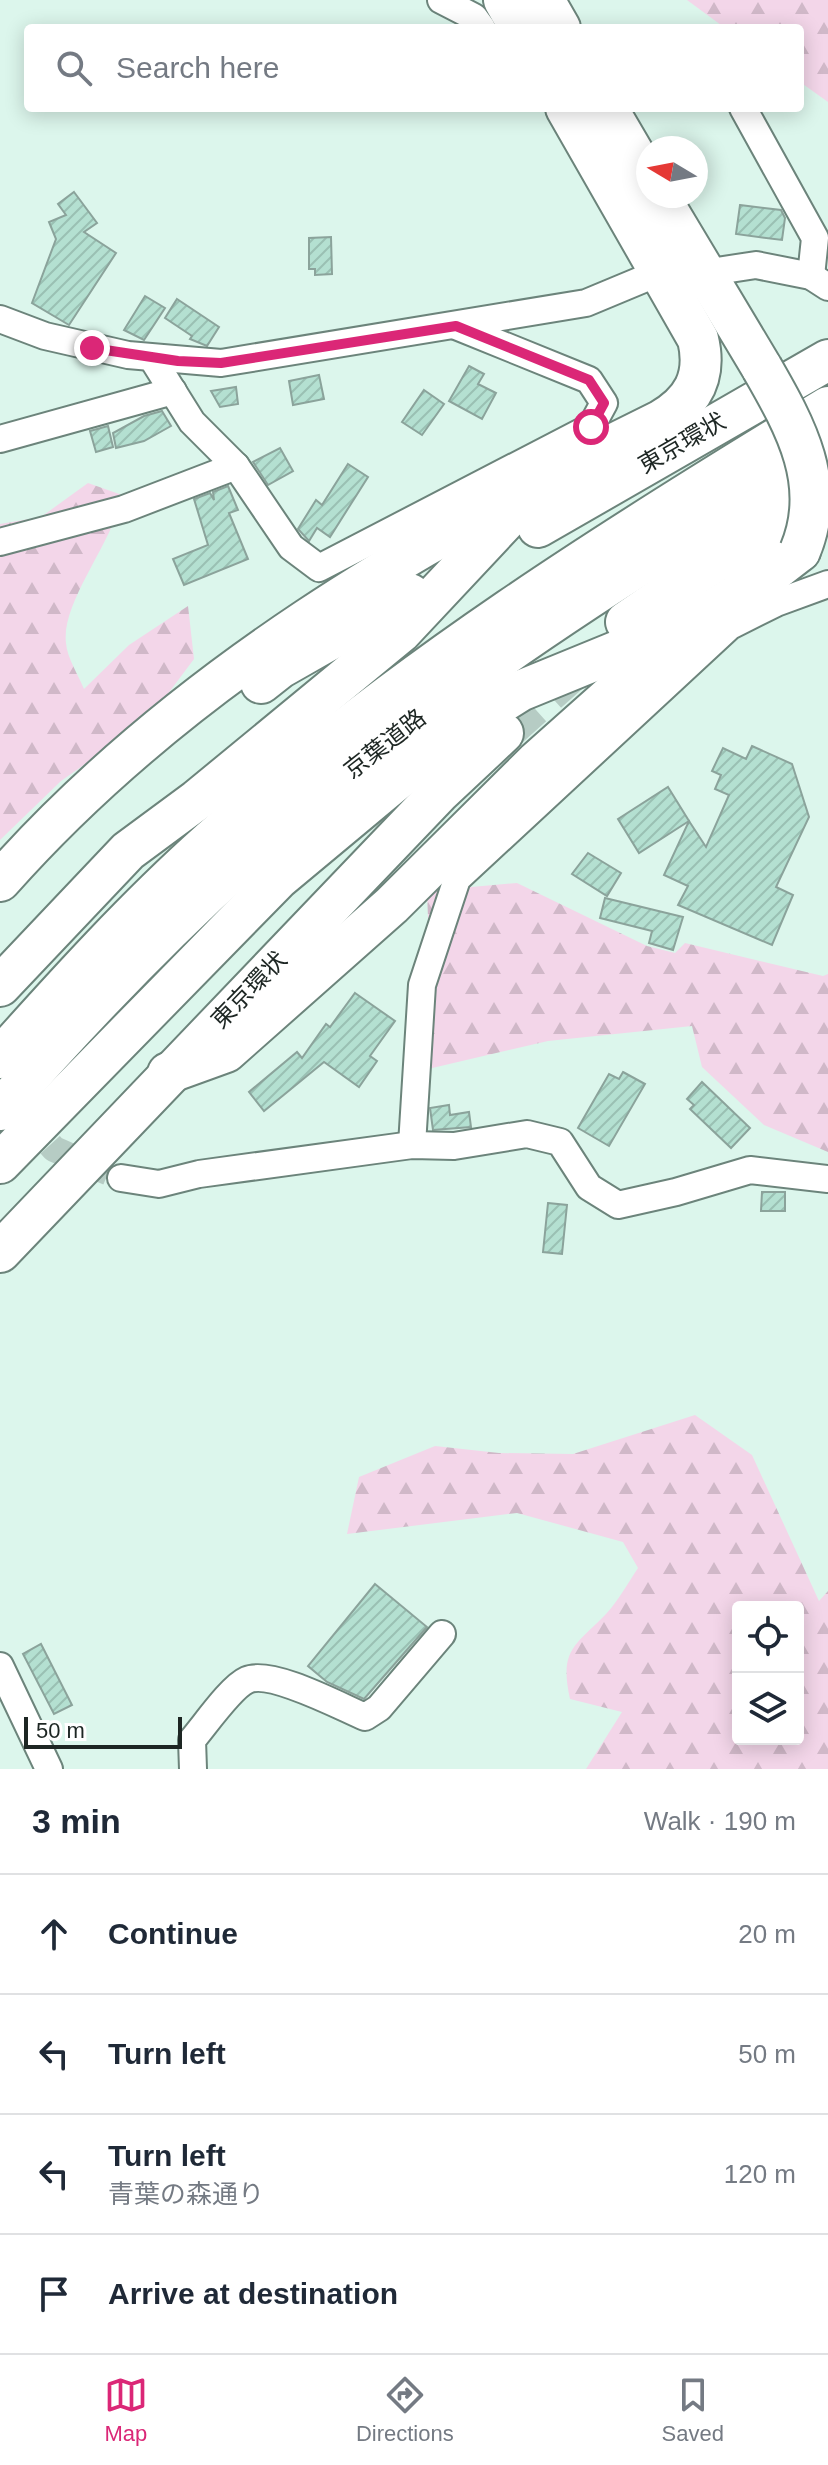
<!DOCTYPE html>
<meta charset="utf-8">
<style>
body{margin:0;font-family:Helvetica,"Noto Sans JP",sans-serif;background:#f6f6f7;color:#1f2937}
.controls{position:absolute;right:24px;bottom:24px;display:grid;overflow:hidden;border-radius:8px;box-shadow:0 4px 20px #0003}
.controls button{width:72px;height:72px;display:grid;place-items:center;padding:0;border:0;border-bottom:2px solid #e0e1e3;background:#fff;color:#1f2937;font:40px sans-serif}
.compass{position:absolute;left:636px;top:136px;width:72px;height:72px;border-radius:50%;background:#fff;box-shadow:0 4px 20px #0003;rotate:280deg}
.scale{position:absolute;left:24px;bottom:20px;width:158px;box-sizing:border-box;padding-left:8px;border:4px solid #1d2623;border-top:0;font-size:22px;line-height:28px;white-space:nowrap;color:#1d2623;-webkit-text-stroke:6px #fff;paint-order:stroke}
.stop{position:absolute;width:24px;height:24px;margin:-18px;border:6px solid #db2777;border-radius:50%;background:#fff}
.stop.end{background:#db2777;border-color:#fff;box-shadow:0 2px 8px #0008}
.list{margin:0;padding:0;list-style:none}
h2{display:flex;justify-content:space-between;align-items:center;height:104px;margin:0;padding:0 32px;font-size:34px}
h2 small{font-size:26px;font-weight:400;color:#747a83}
.list li{display:grid;grid-template-columns:52px 1fr auto;gap:24px;align-items:center;box-sizing:border-box;height:120px;padding:0 32px;border-top:2px solid #e0e1e3}
.list b{display:block;font-size:30px;white-space:nowrap}
.list p{margin:0;font-size:26px;white-space:nowrap;color:#747a83}
.list em{font-size:26px;font-style:normal;color:#747a83}
.icon{flex:none;width:44px;height:44px;fill:none;stroke:currentColor;stroke-width:2;stroke-linecap:round;stroke-linejoin:round}
.map{position:relative;flex:none;width:828px;height:1769px;overflow:hidden}
.search{position:absolute;background:#fff;box-shadow:0 4px 20px #0003;left:24px;right:24px;top:24px;height:88px;display:flex;align-items:center;gap:20px;box-sizing:border-box;padding:0 28px;border-radius:8px;color:#747a83;font-size:30px}
.sheet{height:584px;background:#fff}
nav{display:flex;justify-content:space-around;align-items:center;box-sizing:border-box;height:112px;border-top:2px solid #e0e1e3;background:#fff;font-size:22px;color:#747a83}
nav a{display:grid;justify-items:center;gap:4px}
nav .on{color:#db2777}
.map>svg:first-child{display:block}
.forest{fill:url(#forest-firs);fill-rule:evenodd}
.building{fill:url(#building-hatch);stroke:#8ba39b;stroke-width:2}
.lines{fill:none;stroke-linecap:round;stroke-linejoin:round}
.minor-tunnel{stroke:#b6ccc4;stroke-width:26;stroke-dasharray:26 13;stroke-linecap:butt}
.highway-tunnel{stroke:#b6ccc4;stroke-width:40;stroke-dasharray:40 20;stroke-linecap:butt}
.minor-casing{stroke:#6c847b;stroke-width:30}
.highway-casing{stroke:#6c847b;stroke-width:44}
.minor{stroke:#fff;stroke-width:26}
.highway{stroke:#fff;stroke-width:40}
.highway-bridge-casing{stroke:#6c847b;stroke-width:44;stroke-linecap:butt}
.highway-bridge{stroke:#fff;stroke-width:40}
.route{stroke:#db2777;stroke-width:10}
.labels{text-anchor:middle;stroke-width:6;stroke-linejoin:round;paint-order:stroke}
.street-label{font-size:24px;fill:#1d2623;stroke:#fff}
</style>
<div class="map">
<svg width="828" height="1769" viewBox="0 0 828 1769">
<defs>
<pattern id="forest-firs" width="22" height="20" patternUnits="userSpaceOnUse" patternTransform="scale(2)"><rect width="22" height="20" fill="#f3d6e9"/><path d="M5 1l3.5 6h-7zM16 11l3.5 6h-7z" fill="#d0b8c8"/></pattern>
<pattern id="building-hatch" width="6" height="6" patternUnits="userSpaceOnUse" patternTransform="scale(2)"><rect width="6" height="6" fill="#b4e0d1"/><path d="M-1 1l2-2M0 6l6-6M5 7l2-2" fill="none" stroke="#9ac0b3"/></pattern>
</defs>
<rect width="100%" height="100%" fill="#dcf6ec"/>
<g class="forest">
<polygon points="687,0 828,0 828,102 800,82 800,28 725,28"/>
<path d="M 88,483 L 122,495 C 114,542 61,601 66,643 C 67,658 79,676 84,689 L 129,645 L 188,606 L 194,659 L 149,719 L 61,781 L 0,840 L 0,524 L 41,517 Z"/>
<polygon points="517,883 647,946 675,953 685,943 823,976 828,974 828,1152 764,1125 702,1067 692,1026 548,1041 428,1069 431,1001 427,891"/>
<path d="M 695,1415 L 752,1455 L 819,1601 L 828,1591 L 828,1769 L 586,1769 L 622,1712 L 570,1699 C 559,1649 575,1646 606,1614 C 618,1601 628,1583 638,1568 L 623,1542 L 517,1513 L 347,1534 L 359,1477 L 435,1446 L 499,1453 L 573,1454 ZM 798,1607 L 798,1739 L 738,1739 L 738,1607 Z"/>
</g>
<g class="building">
<polygon points="74,192 97,223 84,232 116,253 69,325 32,303 56,239 49,222 66,215 58,204"/>
<polygon points="740,205 781,210 785,218 782,240 736,234"/>
<polygon points="331,237 332,274 315,275 315,269 309,269 309,238"/>
<polygon points="145,296 165,308 144,340 124,330"/>
<polygon points="177,299 219,327 207,346 190,339 192,336 165,318"/>
<polygon points="469,366 484,374 478,384 496,393 482,419 449,401"/>
<polygon points="319,375 324,399 293,405 289,381"/>
<polygon points="236,387 238,404 220,407 211,391"/>
<polygon points="424,390 444,404 422,435 402,422"/>
<polygon points="162,411 171,426 144,441 116,448 113,433 144,416"/>
<polygon points="108,426 113,447 96,452 90,431"/>
<polygon points="280,448 293,471 268,485 253,462"/>
<polygon points="348,464 368,477 330,537 317,528 309,541 298,529 316,500 322,505"/>
<polygon points="228,486 238,510 229,513 248,559 184,585 173,559 208,545 194,499 210,493 214,500 213,492"/>
<polygon points="752,746 792,764 809,817 776,887 793,895 772,945 678,905 688,886 664,875 689,821 706,847 729,795 715,789 721,775 712,771 723,748 746,759"/>
<polygon points="668,787 689,821 639,853 618,819"/>
<polygon points="588,853 621,873 607,896 572,874"/>
<polygon points="605,898 683,917 673,950 649,943 652,931 600,918"/>
<polygon points="355,993 395,1021 370,1056 377,1061 359,1087 324,1062 264,1111 249,1092 297,1052 302,1058 326,1024 330,1027"/>
<polygon points="623,1072 645,1084 609,1146 578,1128 609,1074 619,1079"/>
<polygon points="702,1082 750,1128 731,1148 690,1109 694,1105 687,1099"/>
<polygon points="449,1105 450,1115 469,1112 471,1127 433,1130 430,1108"/>
<polygon points="762,1192 785,1192 785,1211 761,1211"/>
<polygon points="548,1203 567,1205 562,1254 543,1252"/>
<polygon points="375,1584 427,1627 364,1699 327,1682 308,1666"/>
<polygon points="41,1644 72,1705 54,1714 23,1654"/>
</g>
<g class="lines">
<polyline class="minor-tunnel" points="24,1116 54,1149 121,1178"/>
<polyline class="highway-tunnel" points="503,733 570,673"/>
<defs>
<g id="minor">
<polyline points="441,0 474,17 482,28"/>
<polyline points="743,108 815,238 811,276"/>
<polyline points="0,319 45,336 128,355 221,363 586,303 658,273 704,273 756,265 811,276 828,287"/>
<polyline points="152,358 192,422 236,466 291,547 319,568 591,427 604,403 589,380 456,326"/>
<polyline points="0,439 173,391"/>
<polyline points="0,542 124,509 236,466"/>
<polyline points="412,1145 422,985 457,879 730,626 776,603 828,584"/>
<polyline points="121,1178 159,1184 199,1174 412,1145 454,1146 527,1134 560,1142 589,1187 618,1205 676,1192 750,1170 828,1179"/>
<polyline points="0,1666 49,1769"/>
<path d="M 193,1769 L 192,1740 C 205,1725 231,1687 247,1680 C 271,1669 341,1707 365,1717 L 379,1708 L 442,1634"/>
</g>
<g id="highway">
<polyline points="504,0 520,28"/>
<polyline points="544,0 560,28"/>
<polyline points="607,108 648,178"/>
<polyline points="659,196 762,368"/>
<polyline points="538,527 828,360"/>
<polyline points="626,622 696,574 828,493"/>
<polyline points="261,683 280,668 410,594"/>
<path d="M 0,881 C 180,678 418,540 660,421 C 693,402 707,377 698,339 L 566,108"/>
<polyline points="0,986 128,851 197,800 401,632 521,504"/>
<path d="M 0,1058 C 67,983 135,908 210,841 C 399,672 612,538 828,407"/>
<polyline points="168,1073 226,1052 392,905 536,762 627,681 701,617 769,575 800,551"/>
<path d="M 0,1110 C 109,986 226,867 356,765 C 505,647 666,547 828,448"/>
<polyline points="0,1163 278,879 410,769 477,718 520,691 701,617"/>
<polyline points="0,1252 439,793 503,733"/>
</g>
</defs>
<use href="#minor" class="minor-casing"/>
<use href="#highway" class="highway-casing"/>
<use href="#minor" class="minor"/>
<use href="#highway" class="highway"/>
<defs>
<path id="highway-bridge" d="M 762,368 C 796,427 828,485 800,551"/>
</defs>
<use href="#highway-bridge" class="highway-bridge-casing"/>
<use href="#highway-bridge" class="highway-bridge"/>
</g>
<g class="lines">
<polyline class="route" points="92,348 178,361 221,363 456,326 589,380 604,403 591,427"/>
</g>
<g class="labels">
<g class="street-label">
<text transform="translate(682 443) rotate(-30)" y="8">東京環状</text>
<text transform="translate(385 744) rotate(-38)" y="8">京葉道路</text>
<text transform="translate(249 990) rotate(-46)" y="8">東京環状</text>
</g>
</g>
</svg>
<div class="controls">
<button><svg class="icon" aria-label="locate" viewBox="0 0 24 24"><circle cx="12" cy="12" r="6"/><path d="M12 2v4M12 18v4M2 12h4M18 12h4"/></svg></button>
<button><svg class="icon" aria-label="layers" viewBox="0 0 24 24"><path d="M12 4l9 5-9 5-9-5zM3 14l9 5 9-5"/></svg></button>
</div>
<svg class="compass" viewBox="-18 -18 36 36"><path d="M0-13l5 13h-10z" fill="#e53935"/><path d="M0 13l5-13h-10z" fill="#747a83"/></svg>
<div class="scale">50 m</div>
<div class="stop" style="left:591px;top:427px"></div>
<div class="stop end" style="left:92px;top:348px"></div>
<div class="search"><svg class="icon" aria-label="search" viewBox="0 0 24 24"><circle cx="10" cy="10" r="6"/><path d="M15 15l6 6"/></svg>Search here</div>
</div>
<section class="sheet">
<h2>3 min<small>Walk · 190 m</small></h2>
<ul class="list">
<li><svg class="icon" aria-label="ahead" viewBox="0 0 24 24"><path d="M12 20V5M6 11l6-6 6 6"/></svg><div><b>Continue</b></div><em>20 m</em></li>
<li><svg class="icon" aria-label="left" viewBox="0 0 24 24"><path d="M17 20v-9H6M10 6l-5 5 5 5"/></svg><div><b>Turn left</b></div><em>50 m</em></li>
<li><svg class="icon" aria-label="left" viewBox="0 0 24 24"><path d="M17 20v-9H6M10 6l-5 5 5 5"/></svg><div><b>Turn left</b><p>青葉の森通り</p></div><em>120 m</em></li>
<li><svg class="icon" aria-label="arrive" viewBox="0 0 24 24"><path d="M6 21V4h12l-3 4 3 4H6"/></svg><div><b>Arrive at destination</b></div></li>
</ul>
</section>
<nav>
<a class="on"><svg class="icon" aria-label="map" viewBox="0 0 24 24"><path d="M3 6l6-2 6 2 6-2v14l-6 2-6-2-6 2zM9 4v14M15 6v14"/></svg>Map</a>
<a><svg class="icon" aria-label="directions" viewBox="0 0 24 24"><path d="M12 3l9 9-9 9-9-9zM9 14v-3h6M13 9l2 2-2 2"/></svg>Directions</a>
<a><svg class="icon" aria-label="saved" viewBox="0 0 24 24"><path d="M7 4h10v16l-5-4-5 4z"/></svg>Saved</a>
</nav>
